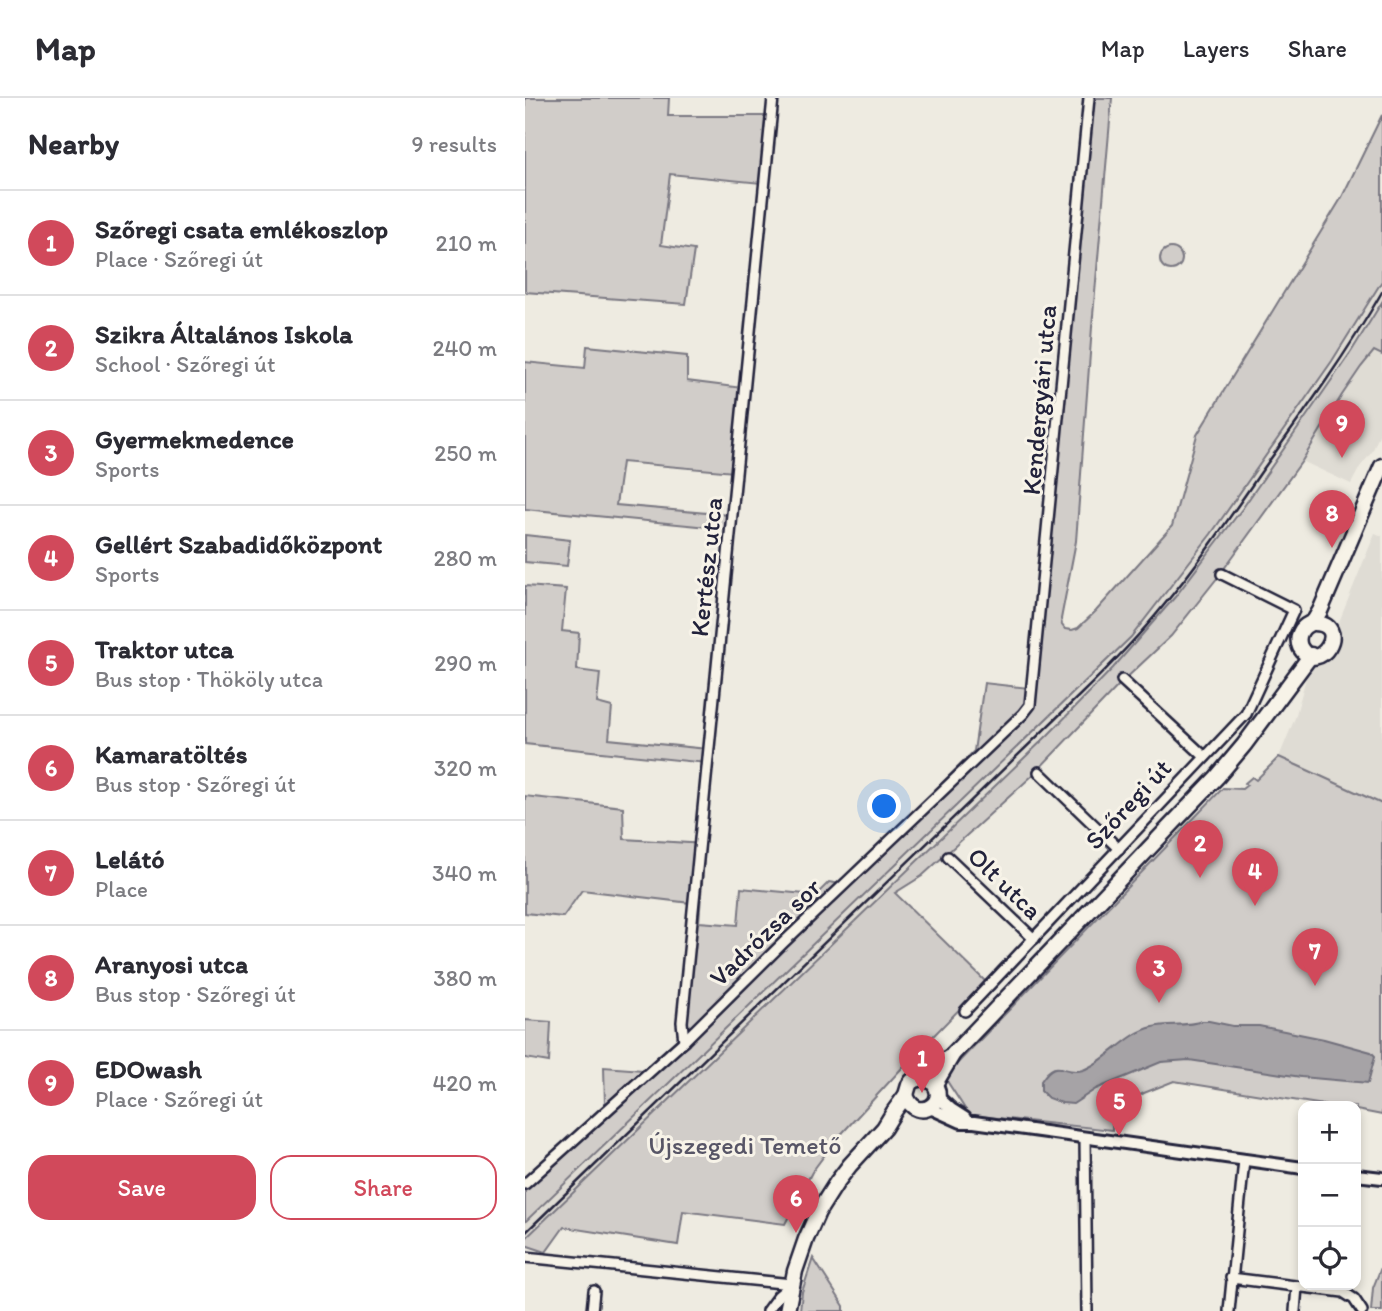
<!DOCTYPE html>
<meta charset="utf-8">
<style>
body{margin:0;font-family:Itim,sans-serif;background:#f7f7f7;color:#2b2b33}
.controls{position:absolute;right:21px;bottom:21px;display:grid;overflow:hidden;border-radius:14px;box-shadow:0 4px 10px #0003}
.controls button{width:63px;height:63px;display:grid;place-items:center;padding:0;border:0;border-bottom:2px solid #e1e1e2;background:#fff;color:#2b2b33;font:35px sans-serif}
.you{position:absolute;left:360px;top:709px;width:24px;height:24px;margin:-18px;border:5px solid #fff;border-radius:50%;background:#1a73e8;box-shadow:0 0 0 10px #1a73e833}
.badge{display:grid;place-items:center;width:46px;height:46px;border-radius:50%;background:#d1495b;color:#fff;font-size:23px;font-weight:700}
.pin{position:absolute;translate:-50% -58px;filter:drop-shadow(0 2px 4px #0008)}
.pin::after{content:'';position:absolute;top:37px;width:24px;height:21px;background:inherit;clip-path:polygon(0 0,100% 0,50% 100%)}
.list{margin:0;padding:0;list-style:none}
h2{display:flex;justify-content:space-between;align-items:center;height:91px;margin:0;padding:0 28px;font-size:30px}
h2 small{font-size:23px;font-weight:400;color:#7c7c81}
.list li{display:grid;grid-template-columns:46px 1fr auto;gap:21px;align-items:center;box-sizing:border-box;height:105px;padding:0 28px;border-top:2px solid #e1e1e2}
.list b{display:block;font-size:26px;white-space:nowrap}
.list p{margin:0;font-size:23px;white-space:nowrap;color:#7c7c81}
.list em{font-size:23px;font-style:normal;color:#7c7c81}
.actions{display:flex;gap:14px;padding:21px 28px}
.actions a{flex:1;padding:16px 0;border:2px solid #d1495b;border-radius:21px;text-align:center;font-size:24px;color:#d1495b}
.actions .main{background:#d1495b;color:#fff}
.icon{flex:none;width:38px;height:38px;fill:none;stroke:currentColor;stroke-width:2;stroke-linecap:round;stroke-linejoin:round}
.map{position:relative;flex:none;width:857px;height:1213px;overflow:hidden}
header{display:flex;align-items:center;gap:42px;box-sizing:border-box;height:98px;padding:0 35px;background:#fff;border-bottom:2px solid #e1e1e2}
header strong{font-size:33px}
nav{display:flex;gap:38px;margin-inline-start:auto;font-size:24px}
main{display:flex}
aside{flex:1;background:#fff}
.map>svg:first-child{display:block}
.built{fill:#dfdcd4}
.green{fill:#d1cdc9;stroke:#7a7882;stroke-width:2}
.water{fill:#a6a3a6;stroke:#716f7b;stroke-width:2}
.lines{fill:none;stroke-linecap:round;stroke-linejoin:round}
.minor-casing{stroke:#22223b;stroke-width:14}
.tertiary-casing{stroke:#22223b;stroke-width:16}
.primary-casing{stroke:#22223b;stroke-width:19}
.minor{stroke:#f7f3e8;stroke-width:9}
.tertiary{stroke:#f7f3e8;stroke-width:10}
.primary{stroke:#f7f3e8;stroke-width:14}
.rail{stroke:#22223b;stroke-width:2.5}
.labels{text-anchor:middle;stroke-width:6;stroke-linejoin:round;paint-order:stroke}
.street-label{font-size:26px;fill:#22223b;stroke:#f7f3e8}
.park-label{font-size:26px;fill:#575566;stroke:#f7f3e8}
</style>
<header>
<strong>Map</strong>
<nav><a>Map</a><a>Layers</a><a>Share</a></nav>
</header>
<main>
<aside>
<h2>Nearby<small>9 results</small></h2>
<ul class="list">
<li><span class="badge">1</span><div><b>Szőregi csata emlékoszlop</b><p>Place · Szőregi út</p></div><em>210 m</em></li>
<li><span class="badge">2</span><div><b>Szikra Általános Iskola</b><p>School · Szőregi út</p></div><em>240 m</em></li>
<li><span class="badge">3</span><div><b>Gyermekmedence</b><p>Sports</p></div><em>250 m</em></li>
<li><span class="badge">4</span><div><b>Gellért Szabadidőközpont</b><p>Sports</p></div><em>280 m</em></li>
<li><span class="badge">5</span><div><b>Traktor utca</b><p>Bus stop · Thököly utca</p></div><em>290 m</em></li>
<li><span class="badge">6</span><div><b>Kamaratöltés</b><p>Bus stop · Szőregi út</p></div><em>320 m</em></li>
<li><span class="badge">7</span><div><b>Lelátó</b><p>Place</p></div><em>340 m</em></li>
<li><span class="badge">8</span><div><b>Aranyosi utca</b><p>Bus stop · Szőregi út</p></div><em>380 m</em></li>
<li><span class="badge">9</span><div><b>EDOwash</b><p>Place · Szőregi út</p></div><em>420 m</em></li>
</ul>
<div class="actions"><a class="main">Save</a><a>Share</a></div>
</aside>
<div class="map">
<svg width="857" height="1213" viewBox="0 0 857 1213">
<rect width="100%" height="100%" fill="#eeebe1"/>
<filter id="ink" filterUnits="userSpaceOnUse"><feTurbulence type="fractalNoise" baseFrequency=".0143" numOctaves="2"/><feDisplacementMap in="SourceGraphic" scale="14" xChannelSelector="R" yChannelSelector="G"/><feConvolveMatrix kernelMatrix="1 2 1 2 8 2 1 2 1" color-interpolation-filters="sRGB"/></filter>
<g filter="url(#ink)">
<g class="built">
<polygon points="857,183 857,204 826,254 717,411 650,499 588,570 523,637 0,1141 0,1124 606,539 686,436 807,263"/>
<polygon points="850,253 857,257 857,330 847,354 835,369 826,386 777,363 817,297 836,269"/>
<polygon points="850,435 857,438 857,706 754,659 770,620 783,573 792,566 797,566"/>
</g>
<g class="green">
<polygon points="0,0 144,0 143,18 244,18 236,85 145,76 136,147 169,152 161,206 0,194"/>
<polygon points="559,0 587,0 567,229 551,443 536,521 537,527 540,531 547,532 553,530 571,513 647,428 672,337 817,99 857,17 857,183 807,263 686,436 606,539 0,1124 0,1080 80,1007 79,969 118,972 152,941 154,935 165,805 57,792 38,819 0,815 0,698 98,709 99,741 180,746 174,824 213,827 216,790 291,797 304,784 316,786 449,653 459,585 504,590"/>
<circle cx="646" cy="161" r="11"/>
<polygon points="857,204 857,257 849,253 836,269 817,297 777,363 693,479 646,538 596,585 508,677 397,778 370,795 461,884 377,970 310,1043 287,1074 260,1126 158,1113 153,1147 39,1129 21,1154 0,1147 0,1141 523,637 588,570 650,499 717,411 826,254"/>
<polygon points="62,248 162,258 162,283 218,290 209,374 97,364 91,407 204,417 203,431 0,411 0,264 60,270"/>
<polygon points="0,437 45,442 42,468 0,464"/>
<polygon points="0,488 41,491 37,533 54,535 52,572 75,575 72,605 87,609 84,641 182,651 181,665 0,646"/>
<polygon points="754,659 857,706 857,1017 831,1012 831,1008 805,1008 649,983 619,995 588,1012 587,1032 444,1017 422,983 426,972 698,690 717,691 722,687 720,685 727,679 731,682"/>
<polygon points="0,922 26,924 24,964 0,960"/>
<polygon points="288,1160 319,1208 319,1213 275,1213 277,1194"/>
<polygon points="857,1167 857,1213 846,1213 848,1190"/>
</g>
<path class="water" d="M 677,923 L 684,923 L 708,928 L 734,928 L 799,941 L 846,954 L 850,958 L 843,985 L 776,979 L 664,962 L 636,964 L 571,991 L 548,1006 L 537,1005 L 523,1000 L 516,993 L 516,983 C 533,957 537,978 558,972 C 581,964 603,934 628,929 C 644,925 661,929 677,923 Z"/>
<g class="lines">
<defs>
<g id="minor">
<polyline points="597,582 680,659"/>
<polyline points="514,674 594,751"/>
<polyline points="423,759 509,841"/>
<polyline points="440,913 721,616 769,512 697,476"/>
<polyline points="159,943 157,924 248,0"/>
<polyline points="560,1040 562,1213"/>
<polyline points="0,1086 159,943 258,845 498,616 505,607 564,0"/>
<polyline points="0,1159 267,1186"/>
<polyline points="706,1180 818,1194 829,1201 837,1213"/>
<polyline points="67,1213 69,1193"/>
<polyline points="242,1213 253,1198 266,1187"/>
<polyline points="704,1213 719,1062"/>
<polyline points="770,1213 772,1189"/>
</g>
<g id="tertiary">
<polyline points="413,999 426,1011 440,1020"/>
<polyline points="405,1010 436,1024 449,1024 778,1070"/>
<polyline points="831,1077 857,1080"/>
</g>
<g id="primary">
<path d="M 787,525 C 829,524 793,581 775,549 C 773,544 773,538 776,533 C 779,527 785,526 789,523 C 791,520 793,516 795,513 L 857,368"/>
<polyline points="410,986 428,956 692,679 719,647 786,557"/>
<path d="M 381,997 C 391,1028 429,1002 405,982"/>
<polyline points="262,1213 270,1173 281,1141 293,1114 312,1084 325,1067 359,1030 370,1012 381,997 384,987 387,983 397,980 423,960"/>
</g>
</defs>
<use href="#minor" class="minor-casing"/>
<use href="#tertiary" class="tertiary-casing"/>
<use href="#primary" class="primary-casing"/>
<use href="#minor" class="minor"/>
<use href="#tertiary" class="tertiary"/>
<use href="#primary" class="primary"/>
<path class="rail" d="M 0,1135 L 556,596 C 585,568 613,539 639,507 C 674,465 705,419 736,374 C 778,316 821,257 857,194"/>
</g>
</g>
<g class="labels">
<g class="street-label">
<text transform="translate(514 302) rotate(-85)" y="9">Kendergyári utca</text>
<text transform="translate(181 469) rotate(-84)" y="9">Kertész utca</text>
<text transform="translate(603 706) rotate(-47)" y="9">Szőregi út</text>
<text transform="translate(480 785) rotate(44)" y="9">Olt utca</text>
<text transform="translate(240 834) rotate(-44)" y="9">Vadrózsa sor</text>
</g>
<g class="park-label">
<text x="220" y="1056">Újszegedi Temető</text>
</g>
</g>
</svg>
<div class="controls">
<button>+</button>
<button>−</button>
<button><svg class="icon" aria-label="locate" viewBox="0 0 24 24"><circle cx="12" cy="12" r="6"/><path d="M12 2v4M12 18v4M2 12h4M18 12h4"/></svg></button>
</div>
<div class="you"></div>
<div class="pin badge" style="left:397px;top:995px">1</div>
<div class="pin badge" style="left:675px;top:780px">2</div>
<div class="pin badge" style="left:634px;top:905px">3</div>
<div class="pin badge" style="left:730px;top:808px">4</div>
<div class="pin badge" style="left:594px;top:1038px">5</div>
<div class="pin badge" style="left:271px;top:1135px">6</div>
<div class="pin badge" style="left:790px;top:888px">7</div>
<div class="pin badge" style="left:807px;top:450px">8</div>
<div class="pin badge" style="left:817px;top:360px">9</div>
</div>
</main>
